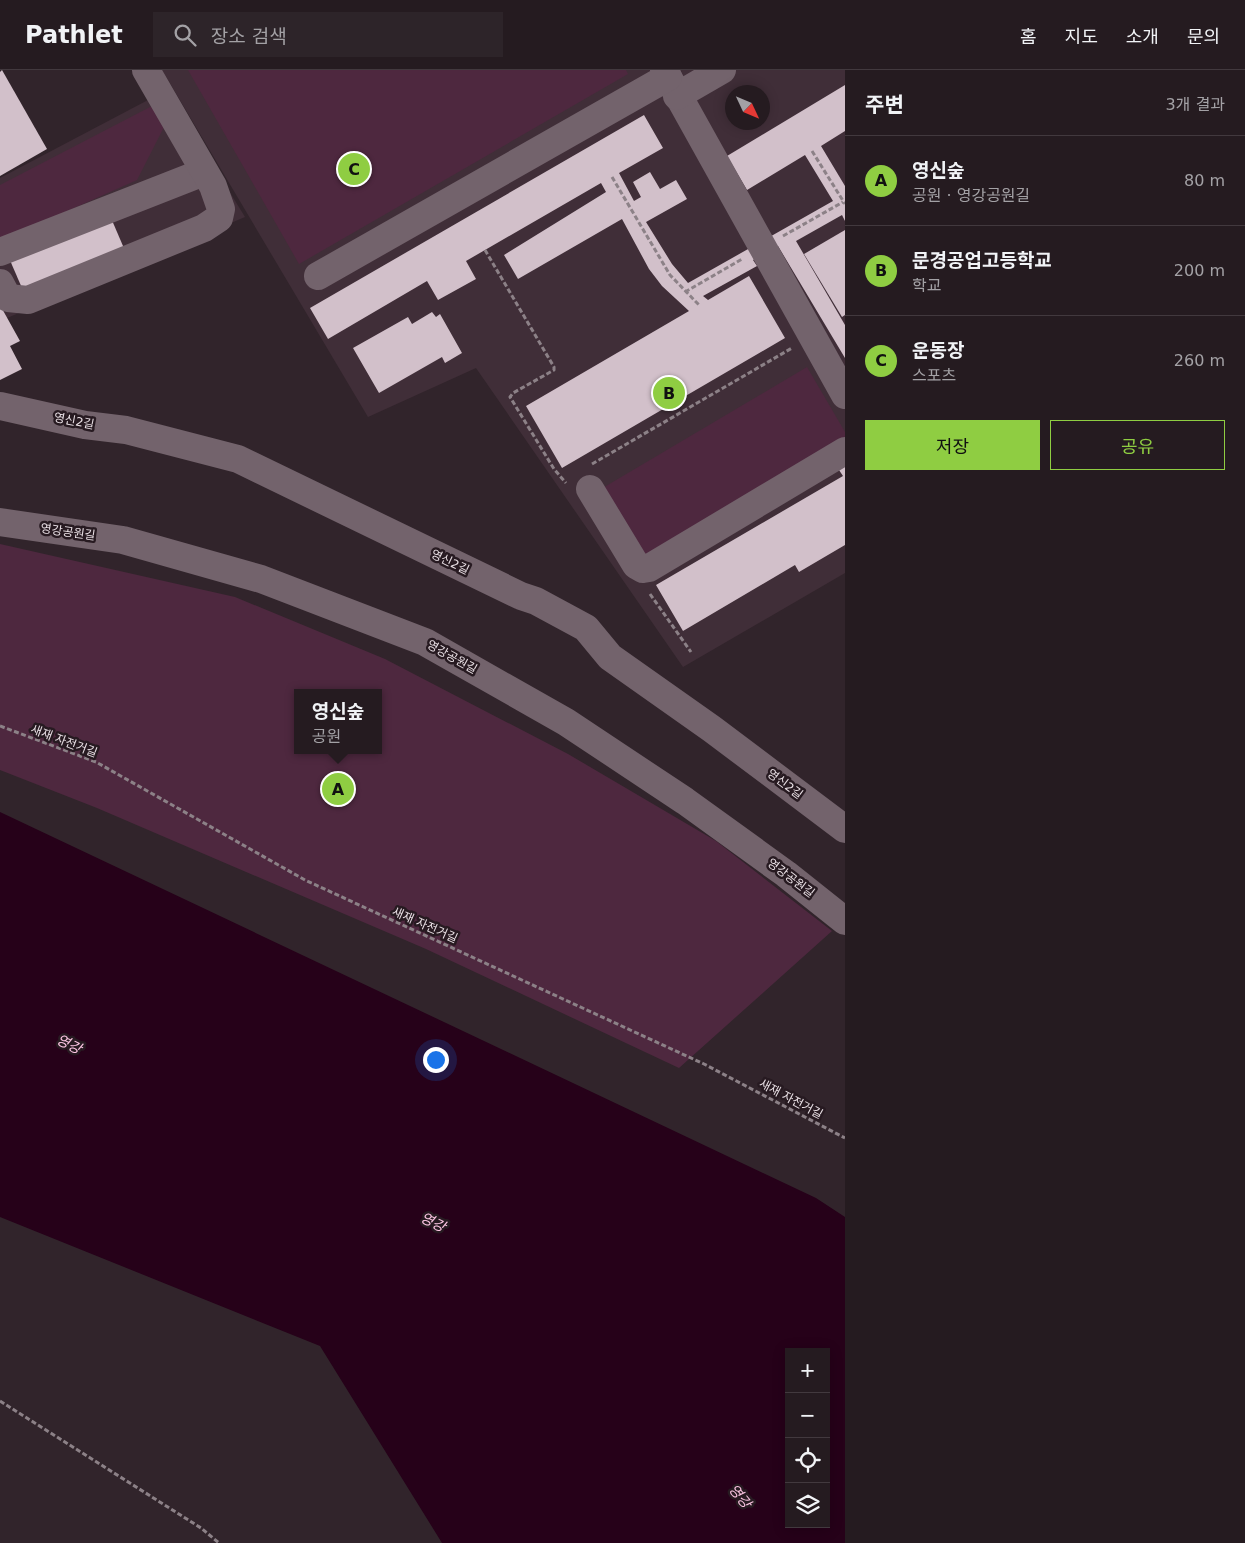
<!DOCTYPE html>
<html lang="ko">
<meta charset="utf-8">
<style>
body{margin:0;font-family:"DejaVu Sans","Noto Sans KR",sans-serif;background:#2d2429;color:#f1f3f6}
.controls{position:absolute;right:15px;bottom:15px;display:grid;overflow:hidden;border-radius:0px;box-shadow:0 2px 12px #0003}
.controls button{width:45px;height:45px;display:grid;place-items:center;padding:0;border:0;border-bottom:1px solid #42393e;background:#251b20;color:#f1f3f6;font:25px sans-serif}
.compass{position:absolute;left:725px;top:15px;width:45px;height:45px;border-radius:50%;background:#251b20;box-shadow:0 2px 12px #0003;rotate:134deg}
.you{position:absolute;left:435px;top:989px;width:18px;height:18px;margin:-12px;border:4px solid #fff;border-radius:50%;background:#1a73e8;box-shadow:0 0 0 8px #1a73e833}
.badge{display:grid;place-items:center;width:32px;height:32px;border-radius:50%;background:#8fcd42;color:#111;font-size:16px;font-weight:700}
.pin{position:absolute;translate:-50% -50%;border:2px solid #fff;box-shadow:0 1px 5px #0006}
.popup{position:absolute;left:294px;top:619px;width:88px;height:65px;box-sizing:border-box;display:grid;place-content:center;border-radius:0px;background:#251b20;filter:drop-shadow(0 1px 4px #0005);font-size:16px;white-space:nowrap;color:#a3a1a5}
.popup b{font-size:19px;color:#f1f3f6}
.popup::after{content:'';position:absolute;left:50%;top:100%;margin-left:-10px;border:10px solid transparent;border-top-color:#251b20}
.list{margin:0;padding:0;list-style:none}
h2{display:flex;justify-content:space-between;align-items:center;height:65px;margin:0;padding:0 20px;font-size:21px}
h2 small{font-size:16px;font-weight:400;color:#a3a1a5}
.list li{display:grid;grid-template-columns:32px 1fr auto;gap:15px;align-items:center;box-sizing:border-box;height:90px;padding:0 20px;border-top:1px solid #42393e}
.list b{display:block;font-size:19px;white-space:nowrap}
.list p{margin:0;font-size:16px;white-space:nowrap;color:#a3a1a5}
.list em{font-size:16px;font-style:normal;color:#a3a1a5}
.actions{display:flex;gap:10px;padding:15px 20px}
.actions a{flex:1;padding:11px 0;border:1px solid #8fcd42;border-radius:0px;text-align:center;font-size:18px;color:#8fcd42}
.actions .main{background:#8fcd42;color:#111}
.icon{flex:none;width:28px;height:28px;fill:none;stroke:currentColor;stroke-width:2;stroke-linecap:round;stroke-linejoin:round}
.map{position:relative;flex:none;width:845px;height:1473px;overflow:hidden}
header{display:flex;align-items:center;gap:30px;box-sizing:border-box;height:70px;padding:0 25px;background:#251b20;border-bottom:1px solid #42393e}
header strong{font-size:24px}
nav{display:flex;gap:28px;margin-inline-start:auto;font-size:18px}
.search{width:350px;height:45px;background:#2d2429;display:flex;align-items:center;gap:12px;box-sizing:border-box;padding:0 18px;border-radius:0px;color:#a3a1a5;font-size:19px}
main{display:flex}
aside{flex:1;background:#251b20}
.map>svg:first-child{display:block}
.built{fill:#402e38;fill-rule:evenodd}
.green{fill:#4e283f;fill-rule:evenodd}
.water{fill:#260119;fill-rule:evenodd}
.building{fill:#d2c0ca}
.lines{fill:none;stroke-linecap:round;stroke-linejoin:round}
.path{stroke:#8c8187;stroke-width:3;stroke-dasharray:5 2.5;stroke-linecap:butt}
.minor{stroke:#73636c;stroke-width:28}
.labels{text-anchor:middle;stroke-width:5;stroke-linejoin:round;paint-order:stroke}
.street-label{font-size:12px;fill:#eae1e6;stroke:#271a21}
.water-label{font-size:14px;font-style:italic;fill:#fcc5e3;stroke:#271a21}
</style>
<header>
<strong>Pathlet</strong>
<div class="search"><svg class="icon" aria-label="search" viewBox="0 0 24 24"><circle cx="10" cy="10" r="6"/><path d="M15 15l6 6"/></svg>장소 검색</div>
<nav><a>홈</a><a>지도</a><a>소개</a><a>문의</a></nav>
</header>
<main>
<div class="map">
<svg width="845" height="1473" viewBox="0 0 845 1473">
<rect width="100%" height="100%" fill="#31242b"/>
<g class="built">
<path d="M 162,0 L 845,0 L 845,503 L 683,597 L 476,298 L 368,347 ZM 732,22 L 762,22 L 762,52 L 732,52 Z"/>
<polygon points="167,20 245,147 0,251 0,108"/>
</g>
<g class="green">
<polygon points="188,0 626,0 628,4 299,194"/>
<polygon points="152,36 164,57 137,110 0,171 0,115"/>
<polygon points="807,297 845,362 845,371 643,490 601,419"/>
<path d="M 0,474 L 235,527 L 385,589 L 568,684 L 716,771 L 832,861 L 679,998 L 426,879 L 97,738 L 0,700 ZM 298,623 L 378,623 L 378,680 L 298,680 Z"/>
</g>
<path class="water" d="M 0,742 L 816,1128 L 845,1147 L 845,1473 L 442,1473 L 320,1276 L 0,1147 ZM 789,1282 L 826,1282 L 826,1454 L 789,1454 Z"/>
<g class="building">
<polygon points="2,0 47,79 0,106 0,2"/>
<polygon points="845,15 845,61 821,76 845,116 845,151 842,145 796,171 845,255 845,288 778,176 753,190 757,196 703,226 708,230 749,206 785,268 562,398 526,336 689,241 662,216 649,199 622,149 518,209 504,185 606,122 601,113 466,191 476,209 438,230 427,211 328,269 310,238 644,45 663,78 619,103 634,131 641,127 633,112 650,102 660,119 676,110 687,129 646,152 672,194 688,213 833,131 805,85 747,120 727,86"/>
<polygon points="108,141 126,183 25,225 9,188"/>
<polygon points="845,160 845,245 842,247 804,184"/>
<polygon points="0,235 20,271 10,276 22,299 0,310"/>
<polygon points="432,242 436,247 440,244 462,283 445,293 442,287 379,323 353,278 408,247 412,254"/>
<polygon points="845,388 845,475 799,502 795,495 683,561 656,515 843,406 835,394"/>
</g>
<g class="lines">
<g class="path">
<polyline points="812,81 845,134"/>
<polyline points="612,107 670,205 699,235"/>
<polyline points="783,166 843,132"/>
<polyline points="485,180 554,297 554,300 513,323 510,327 554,399 566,413"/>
<polyline points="685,222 742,189"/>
<polyline points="592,394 792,278"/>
<polyline points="650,524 691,582"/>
<polyline points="0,656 96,692 305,810 704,994 845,1068"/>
<polyline points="0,1331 201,1458 219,1473"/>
</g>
<g class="minor">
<polyline points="664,0 845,325"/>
<polyline points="677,26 722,0"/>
<polyline points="0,182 204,102"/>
<polyline points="318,206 668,7"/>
<polyline points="0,213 8,228 28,230 204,158 219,148 221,139 213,116 146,0"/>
<polyline points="0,336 85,355 126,360 238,389 521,526 536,531 586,558 610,587 712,659 845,759"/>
<polyline points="590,419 636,495 643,499 649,498 845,381"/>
<polyline points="0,452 123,470 261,509 425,572 566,652 685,731 786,804 845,851"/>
</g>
</g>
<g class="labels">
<g class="street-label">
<text transform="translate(74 351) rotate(11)" y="4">영신2길</text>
<text transform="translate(68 462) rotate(8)" y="4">영강공원길</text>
<text transform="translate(450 492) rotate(26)" y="4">영신2길</text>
<text transform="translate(452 587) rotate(29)" y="4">영강공원길</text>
<text transform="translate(64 671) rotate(21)" y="4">새재 자전거길</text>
<text transform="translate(785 714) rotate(37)" y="4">영신2길</text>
<text transform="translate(791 808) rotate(37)" y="4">영강공원길</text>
<text transform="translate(425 855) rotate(24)" y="4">새재 자전거길</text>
<text transform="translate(791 1029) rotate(28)" y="4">새재 자전거길</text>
</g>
<g class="water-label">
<text transform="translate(69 974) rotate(26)" y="5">영강</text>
<text transform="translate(433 1152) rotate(26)" y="5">영강</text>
<text transform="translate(740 1426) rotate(50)" y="5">영강</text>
</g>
</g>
</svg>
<div class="controls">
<button>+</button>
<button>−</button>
<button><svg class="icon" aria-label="locate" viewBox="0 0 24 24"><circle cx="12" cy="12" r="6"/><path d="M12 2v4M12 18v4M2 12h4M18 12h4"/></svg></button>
<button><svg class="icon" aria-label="layers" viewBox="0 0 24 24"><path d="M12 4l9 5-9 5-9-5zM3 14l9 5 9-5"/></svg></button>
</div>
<svg class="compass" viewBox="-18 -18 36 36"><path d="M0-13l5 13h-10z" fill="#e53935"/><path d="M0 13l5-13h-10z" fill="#a3a1a5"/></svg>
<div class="you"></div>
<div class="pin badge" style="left:338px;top:719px">A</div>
<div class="popup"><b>영신숲</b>공원</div>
<div class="pin badge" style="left:669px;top:323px">B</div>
<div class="pin badge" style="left:354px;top:99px">C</div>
</div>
<aside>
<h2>주변<small>3개 결과</small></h2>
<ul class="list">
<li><span class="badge">A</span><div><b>영신숲</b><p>공원 · 영강공원길</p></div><em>80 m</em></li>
<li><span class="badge">B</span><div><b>문경공업고등학교</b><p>학교</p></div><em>200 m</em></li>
<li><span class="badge">C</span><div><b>운동장</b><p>스포츠</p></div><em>260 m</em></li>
</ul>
<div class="actions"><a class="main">저장</a><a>공유</a></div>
</aside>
</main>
